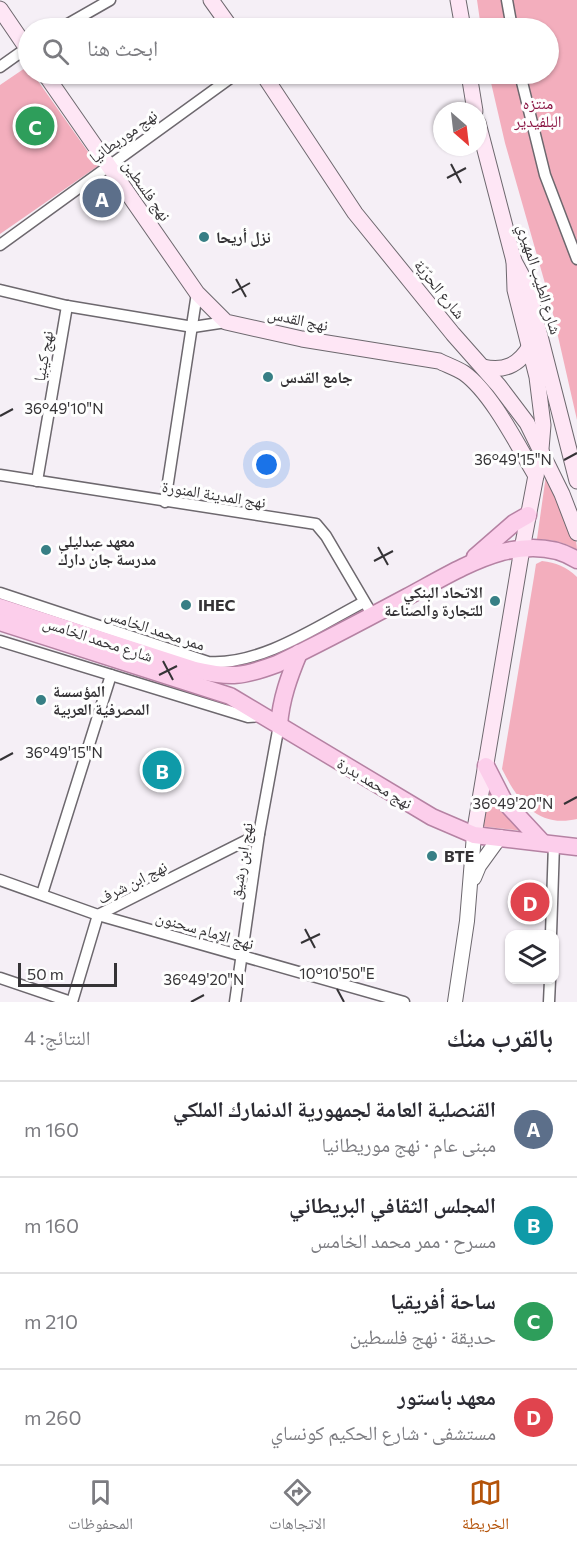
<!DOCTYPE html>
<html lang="ar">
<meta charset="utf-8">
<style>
body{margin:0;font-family:Commissioner,"Noto Naskh Arabic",sans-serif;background:#f7f7f7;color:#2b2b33;direction:rtl}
.controls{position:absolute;right:18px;bottom:18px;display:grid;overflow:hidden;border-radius:12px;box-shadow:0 2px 4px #0004}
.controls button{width:54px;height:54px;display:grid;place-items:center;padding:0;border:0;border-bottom:2px solid #e1e1e2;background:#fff;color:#2b2b33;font:30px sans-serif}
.compass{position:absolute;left:433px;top:102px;width:54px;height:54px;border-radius:50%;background:#fff;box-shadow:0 2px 4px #0004;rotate:152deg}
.scale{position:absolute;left:18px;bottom:15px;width:99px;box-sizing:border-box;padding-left:6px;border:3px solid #353336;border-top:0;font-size:16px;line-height:21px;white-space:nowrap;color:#353336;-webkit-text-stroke:4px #fefefe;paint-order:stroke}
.you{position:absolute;left:267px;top:465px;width:21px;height:21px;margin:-15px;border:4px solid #fff;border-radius:50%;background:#1a73e8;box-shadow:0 0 0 9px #1a73e833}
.badge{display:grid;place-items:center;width:39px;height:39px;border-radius:50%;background:#b45309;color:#fff;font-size:20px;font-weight:700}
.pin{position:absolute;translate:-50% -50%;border:3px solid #fff;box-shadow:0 2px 6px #0006}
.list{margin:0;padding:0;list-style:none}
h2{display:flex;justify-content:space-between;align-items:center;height:78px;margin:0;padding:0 24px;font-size:26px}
h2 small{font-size:20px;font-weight:400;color:#7c7c81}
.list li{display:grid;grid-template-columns:39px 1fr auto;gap:18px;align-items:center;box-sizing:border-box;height:96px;padding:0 24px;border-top:2px solid #e1e1e2}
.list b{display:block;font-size:22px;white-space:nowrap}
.list p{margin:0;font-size:20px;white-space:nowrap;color:#7c7c81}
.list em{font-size:20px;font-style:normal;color:#7c7c81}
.icon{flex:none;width:33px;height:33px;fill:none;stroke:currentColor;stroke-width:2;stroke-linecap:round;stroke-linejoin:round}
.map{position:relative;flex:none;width:577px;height:1002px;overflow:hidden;direction:ltr}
.search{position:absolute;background:#fff;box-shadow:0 2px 4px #0004;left:18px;right:18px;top:18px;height:66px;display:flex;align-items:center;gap:15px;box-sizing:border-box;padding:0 21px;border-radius:33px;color:#7c7c81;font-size:22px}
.sheet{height:462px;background:#fff}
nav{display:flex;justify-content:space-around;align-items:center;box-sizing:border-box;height:84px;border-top:2px solid #e1e1e2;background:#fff;font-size:16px;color:#7c7c81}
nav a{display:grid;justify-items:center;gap:3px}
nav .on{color:#b45309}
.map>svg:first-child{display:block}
.green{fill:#f3aebd}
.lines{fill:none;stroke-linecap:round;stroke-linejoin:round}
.minor-casing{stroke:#6d686e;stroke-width:13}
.tertiary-casing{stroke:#6d686e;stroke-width:16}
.secondary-casing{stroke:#6d686e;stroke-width:17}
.primary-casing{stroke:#b582a3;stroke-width:19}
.minor{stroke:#fff;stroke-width:10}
.tertiary{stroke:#fff;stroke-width:14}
.secondary{stroke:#fee6f5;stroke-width:15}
.primary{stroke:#fcceeb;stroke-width:16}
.ticks{fill:none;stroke:#353336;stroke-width:2}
.poi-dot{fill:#377f85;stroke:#fefefe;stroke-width:2}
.labels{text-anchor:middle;stroke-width:6;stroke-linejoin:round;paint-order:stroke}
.park-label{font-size:16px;fill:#8a1342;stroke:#fefefe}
.street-label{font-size:16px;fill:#353336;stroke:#fefefe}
.poi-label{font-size:16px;font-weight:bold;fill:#353336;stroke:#fefefe;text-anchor:start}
.ticks-label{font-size:15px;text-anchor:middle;fill:#353336;stroke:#fefefe;stroke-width:6;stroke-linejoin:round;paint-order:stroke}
</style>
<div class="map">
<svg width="577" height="1002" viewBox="0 0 577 1002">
<rect width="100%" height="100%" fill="#f5eff6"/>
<g class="green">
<polygon points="477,0 577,0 577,420 550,301 505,143 489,74 548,74 548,28 481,28"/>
<polygon points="28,66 28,74 33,74 98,166 0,234 0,85"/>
<path d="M 546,475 C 557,494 577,528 577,550 C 565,542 552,540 537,539 Z"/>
<path d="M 542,561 C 556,563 566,566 577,577 L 577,819 C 537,828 518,801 502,769 L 534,577 L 536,564 Z"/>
<polygon points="487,781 524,831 479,826"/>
</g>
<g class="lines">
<defs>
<g id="minor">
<polyline points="507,0 512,28"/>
<polyline points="61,28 110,0"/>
<polyline points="0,67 28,47"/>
<polyline points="520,74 545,175 577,259"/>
<polyline points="0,245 236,74"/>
<polyline points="0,290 67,306 193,327 226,322"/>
<polyline points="0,475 316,524 326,536 373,616"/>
<polyline points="37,481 67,306"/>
<polyline points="165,502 197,293"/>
<path d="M 0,593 L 208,662 C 260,666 318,626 364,602"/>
<polyline points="0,641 248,717 261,716"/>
<polyline points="0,880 98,915 404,1002"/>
<polyline points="42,894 111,675"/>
<polyline points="551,934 554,844"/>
<polyline points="0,978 71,1002"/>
<polyline points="72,1002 98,915 259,834"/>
<polyline points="235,1002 259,834 279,725"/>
<polyline points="549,1002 550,980"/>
</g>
<g id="tertiary">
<polyline points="474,878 479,866 500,837"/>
<polyline points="455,1002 467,921 474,835"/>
</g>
<g id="secondary">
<polyline points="211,0 231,28"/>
<polyline points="458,0 463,28"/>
<polyline points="0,9 28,50"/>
<path d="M 45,74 L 197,293 L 226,322 L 302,339 L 439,361 C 447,365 456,368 464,373 C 492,393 518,446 536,476"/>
<polyline points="263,74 355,213 453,334 499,386 527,423 562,494 577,533"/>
<polyline points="469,74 475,111"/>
<polyline points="478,123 514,261 527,285 577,481"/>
<path d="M 483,367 C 504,372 519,365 530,346"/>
<polyline points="474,835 522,549 541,449 543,425 537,377 515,290 514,261"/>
</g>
<g id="primary">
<polyline points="475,557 514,523 528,515"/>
<path d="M 0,607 L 195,670 C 231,678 242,677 277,664 C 321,643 364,620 407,597 C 437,581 469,561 502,552 C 527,546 555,546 577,560"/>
<polyline points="0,622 230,696 432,817 474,835 577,847"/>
<path d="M 279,725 C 281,699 289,677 299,653"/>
<polyline points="486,766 504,801 542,842"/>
</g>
</defs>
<use href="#minor" class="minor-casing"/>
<use href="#tertiary" class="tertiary-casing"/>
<use href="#secondary" class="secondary-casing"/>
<use href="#primary" class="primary-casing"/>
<use href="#minor" class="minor"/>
<use href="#tertiary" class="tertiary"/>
<use href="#secondary" class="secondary"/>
<use href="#primary" class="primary"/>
</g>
<path class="ticks" d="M 451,164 L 461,183M 447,178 L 466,168M 236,279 L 246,297M 232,293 L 250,283M 0,416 L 13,409M 564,460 L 577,453M 378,547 L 388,565M 374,561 L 393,551M 163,661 L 173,680M 159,675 L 177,666M 0,760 L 13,753M 564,804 L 577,797M 305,929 L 315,948M 301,943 L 320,934M 337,989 L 344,1002M 191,1002 L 204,995"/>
<g class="poi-dot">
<circle cx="204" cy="237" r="6"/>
<circle cx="268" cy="377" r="6"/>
<circle cx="46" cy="550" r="6"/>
<circle cx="495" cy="601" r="6"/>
<circle cx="186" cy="605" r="6"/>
<circle cx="41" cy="700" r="6"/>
<circle cx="432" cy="856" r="6"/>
</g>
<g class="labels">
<g class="park-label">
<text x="538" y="109">منتزه<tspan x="538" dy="18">البلفيدير</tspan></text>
</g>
<g class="street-label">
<text transform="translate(123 136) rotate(-36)" y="6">نهج موريطانيا</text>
<text transform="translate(147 190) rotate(55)" y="6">نهج فلسطين</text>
<text transform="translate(540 279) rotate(73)" y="6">شارع الطيب المهيري</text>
<text transform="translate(440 289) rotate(51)" y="6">شارع الحرّيّة</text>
<text transform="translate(298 319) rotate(12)" y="6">نهج القدس</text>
<text transform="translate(43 356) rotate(-80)" y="6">نهج كينيا</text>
<text transform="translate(214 494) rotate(9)" y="6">نهج المدينة المنورة</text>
<text transform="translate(155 629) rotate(18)" y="6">ممر محمد الخامس</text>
<text transform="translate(98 639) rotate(18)" y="6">شارع محمد الخامس</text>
<text transform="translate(375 783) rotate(31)" y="6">نهج محمد بدرة</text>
<text transform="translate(241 861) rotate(-81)" y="6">نهج ابن رشيق</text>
<text transform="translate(132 882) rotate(-27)" y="6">نهج ابن شرف</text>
<text transform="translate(205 930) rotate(16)" y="6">نهج الإمام سحنون</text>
</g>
<g class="poi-label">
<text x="216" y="243">نزل أريحا</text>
<text x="280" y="383">جامع القدس</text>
<text x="58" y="547">معهد عبدليلي<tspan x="58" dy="18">مدرسة جان دارك</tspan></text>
<text x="483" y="598" text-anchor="end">الاتحاد البنكي<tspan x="483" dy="18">للتجارة والصناعة</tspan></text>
<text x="198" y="611">IHEC</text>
<text x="53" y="697">المؤسسة<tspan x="53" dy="18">المصرفية العربية</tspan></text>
<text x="444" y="862">BTE</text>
</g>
</g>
<g class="ticks-label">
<text x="64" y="414">36°49'10"N</text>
<text x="513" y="465">36°49'15"N</text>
<text x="64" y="758">36°49'15"N</text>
<text x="513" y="809">36°49'20"N</text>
<text x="337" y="979">10°10'50"E</text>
<text x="204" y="985">36°49'20"N</text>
</g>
</svg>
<div class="controls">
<button><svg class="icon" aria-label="layers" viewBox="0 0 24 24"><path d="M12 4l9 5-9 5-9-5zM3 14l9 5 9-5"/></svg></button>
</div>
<svg class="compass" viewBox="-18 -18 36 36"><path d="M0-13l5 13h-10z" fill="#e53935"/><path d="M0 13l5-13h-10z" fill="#7c7c81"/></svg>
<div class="scale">50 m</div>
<div class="you"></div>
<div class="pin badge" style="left:102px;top:198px;background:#5c6f8a">A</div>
<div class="pin badge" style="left:162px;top:770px;background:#0f9aa8">B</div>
<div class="pin badge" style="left:35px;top:126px;background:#2e9e5b">C</div>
<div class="pin badge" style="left:530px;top:902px;background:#e0444e">D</div>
<div class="search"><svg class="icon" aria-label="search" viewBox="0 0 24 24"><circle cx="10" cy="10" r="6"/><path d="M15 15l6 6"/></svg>ابحث هنا</div>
</div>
<section class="sheet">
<h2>بالقرب منك<small>النتائج: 4</small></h2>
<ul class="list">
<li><span class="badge" style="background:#5c6f8a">A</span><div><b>القنصلية العامة لجمهورية الدنمارك الملكي</b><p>مبنى عام · نهج موريطانيا</p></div><em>160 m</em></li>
<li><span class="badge" style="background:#0f9aa8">B</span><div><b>المجلس الثقافي البريطاني</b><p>مسرح · ممر محمد الخامس</p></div><em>160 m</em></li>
<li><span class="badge" style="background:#2e9e5b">C</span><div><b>ساحة أفريقيا</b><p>حديقة · نهج فلسطين</p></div><em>210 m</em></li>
<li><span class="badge" style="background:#e0444e">D</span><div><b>معهد باستور</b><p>مستشفى · شارع الحكيم كونساي</p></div><em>260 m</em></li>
</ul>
</section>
<nav>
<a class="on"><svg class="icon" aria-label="map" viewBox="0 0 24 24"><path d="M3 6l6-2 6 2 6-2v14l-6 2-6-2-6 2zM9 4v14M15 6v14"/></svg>الخريطة</a>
<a><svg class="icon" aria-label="directions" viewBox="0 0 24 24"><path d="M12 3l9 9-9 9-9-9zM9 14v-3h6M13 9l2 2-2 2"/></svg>الاتجاهات</a>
<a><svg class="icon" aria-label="saved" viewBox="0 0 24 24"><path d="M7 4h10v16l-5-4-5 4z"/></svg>المحفوظات</a>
</nav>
